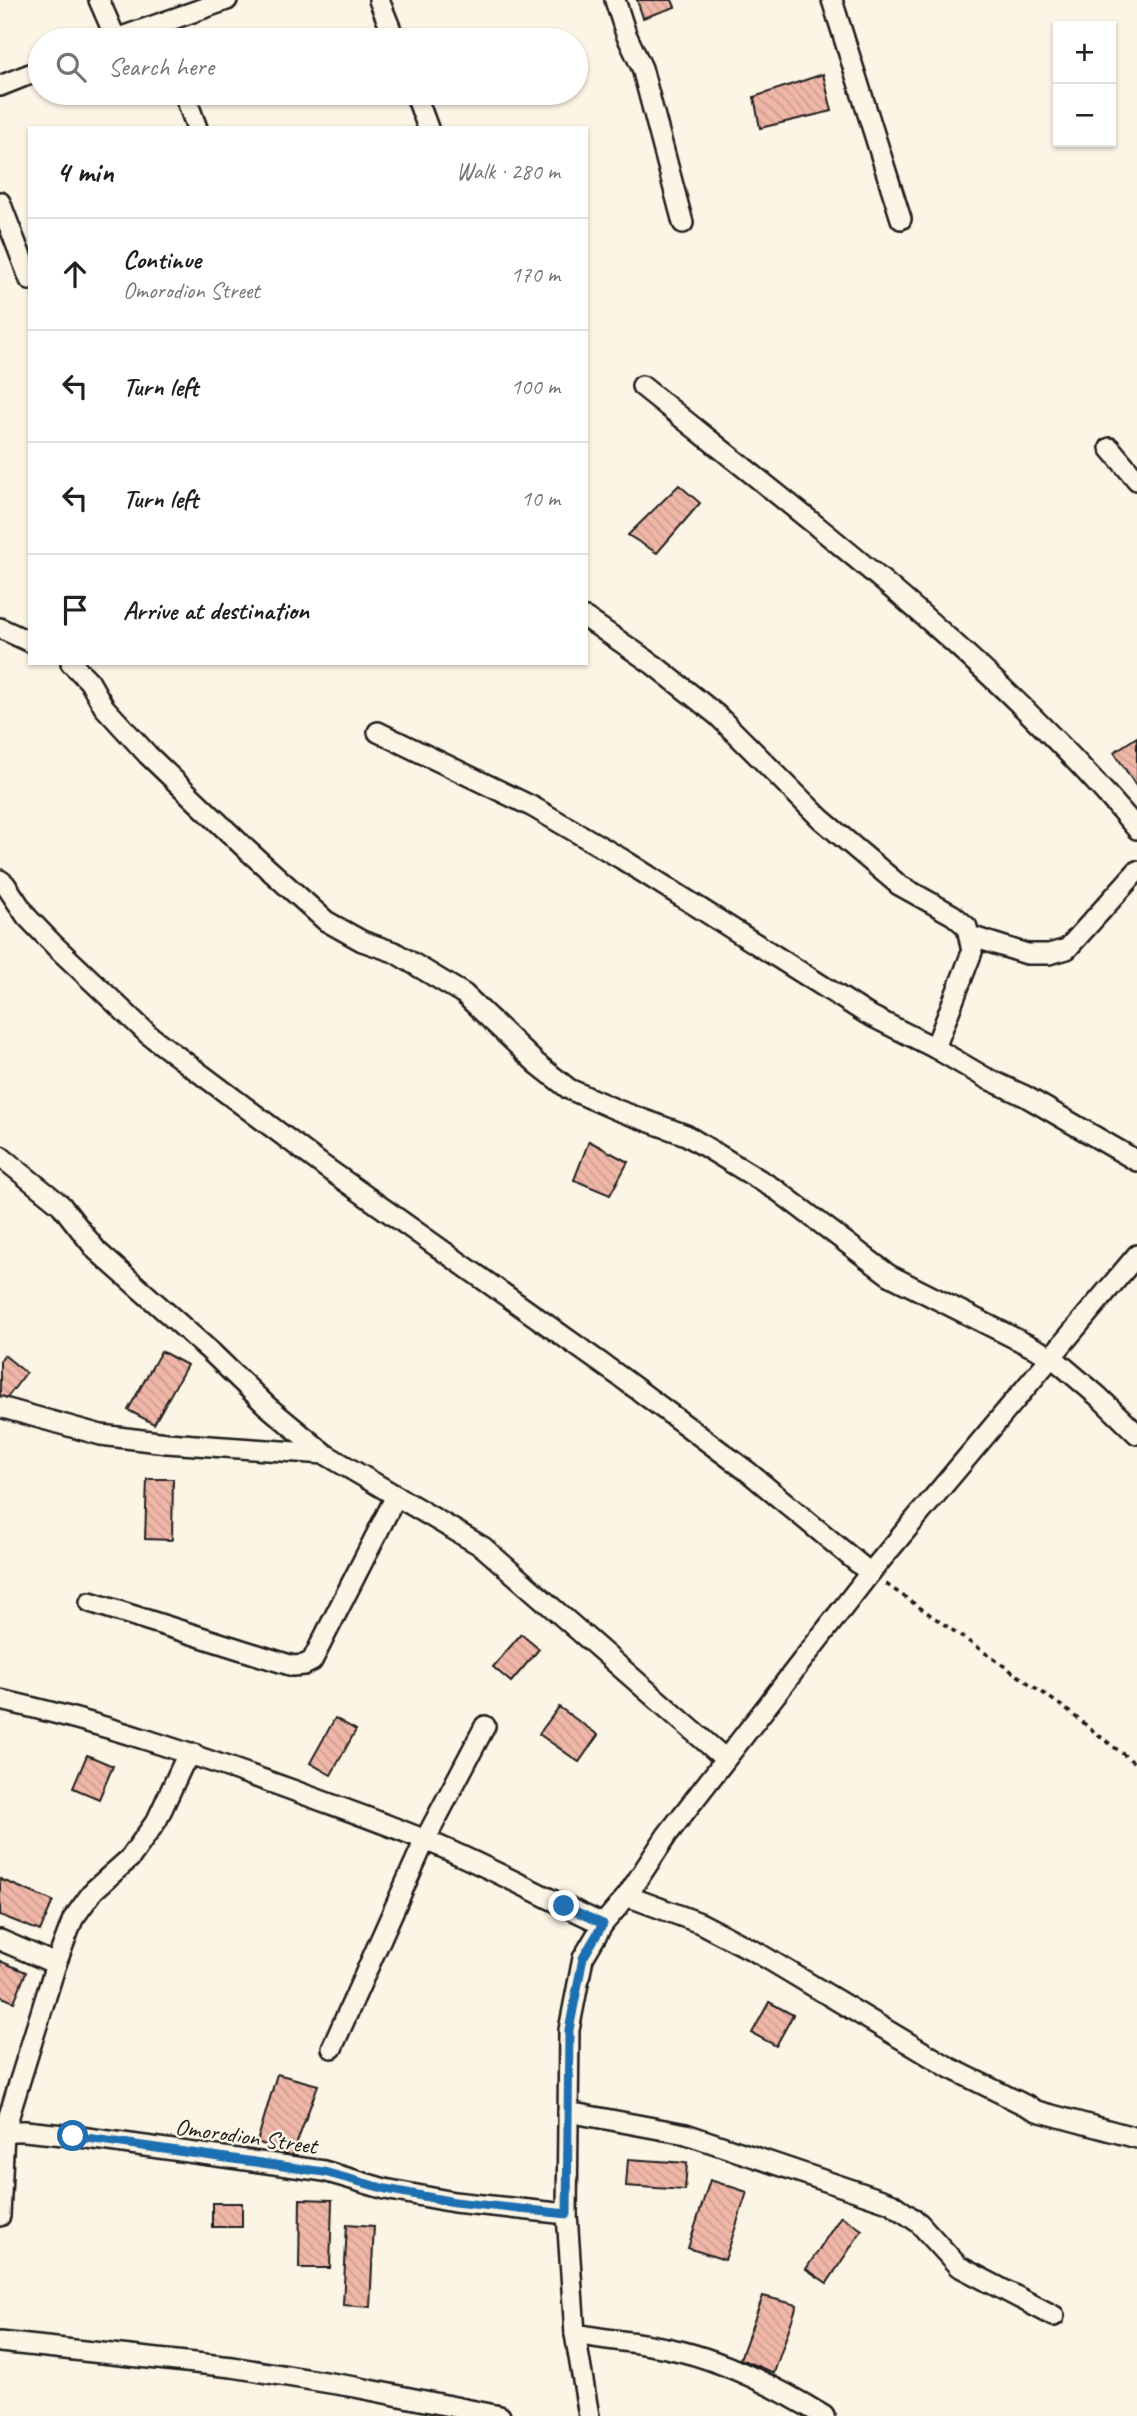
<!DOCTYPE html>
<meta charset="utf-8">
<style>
body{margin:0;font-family:Caveat,sans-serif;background:#f6f6f6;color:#202124}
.controls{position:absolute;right:21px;top:21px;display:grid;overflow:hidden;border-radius:0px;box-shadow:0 2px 5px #0004}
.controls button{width:63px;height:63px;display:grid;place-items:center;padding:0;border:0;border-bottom:2px solid #e0e0e0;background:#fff;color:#202124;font:35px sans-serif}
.stop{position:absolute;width:21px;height:21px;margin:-16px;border:5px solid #1f6fb2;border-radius:50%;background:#fff}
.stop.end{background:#1f6fb2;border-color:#fff;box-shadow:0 2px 7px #0008}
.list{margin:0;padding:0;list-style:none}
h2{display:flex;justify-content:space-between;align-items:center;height:91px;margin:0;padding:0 28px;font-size:30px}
h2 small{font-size:23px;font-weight:400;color:#757577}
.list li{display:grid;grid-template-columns:46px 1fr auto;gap:21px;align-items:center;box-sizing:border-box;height:112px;padding:0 28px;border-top:2px solid #e0e0e0}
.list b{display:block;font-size:26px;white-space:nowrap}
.list p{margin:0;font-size:23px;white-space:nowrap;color:#757577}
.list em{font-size:23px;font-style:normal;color:#757577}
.icon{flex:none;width:38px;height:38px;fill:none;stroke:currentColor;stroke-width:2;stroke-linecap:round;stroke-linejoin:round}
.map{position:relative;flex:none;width:1137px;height:2416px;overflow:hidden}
.search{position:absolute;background:#fff;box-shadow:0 2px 5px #0004;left:28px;top:28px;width:560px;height:77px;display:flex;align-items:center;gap:18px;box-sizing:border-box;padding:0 24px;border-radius:38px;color:#757577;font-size:26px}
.panel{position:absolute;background:#fff;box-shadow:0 2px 5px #0004;left:28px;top:126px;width:560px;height:539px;border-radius:0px}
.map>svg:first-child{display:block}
.building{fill:url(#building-back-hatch);stroke:#1c1c1c;stroke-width:2}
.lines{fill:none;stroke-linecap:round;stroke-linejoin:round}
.minor-casing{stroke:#1c1c1c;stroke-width:24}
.path{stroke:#1c1c1c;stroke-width:3.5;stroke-dasharray:5 5;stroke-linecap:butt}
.minor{stroke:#fcf5e5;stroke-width:19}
.route{stroke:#1f6fb2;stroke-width:9}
.labels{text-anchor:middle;stroke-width:5;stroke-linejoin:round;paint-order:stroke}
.street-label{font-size:24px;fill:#1c1c1c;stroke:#fcf5e5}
</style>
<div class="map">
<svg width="1137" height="2416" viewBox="0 0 1137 2416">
<defs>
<pattern id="building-back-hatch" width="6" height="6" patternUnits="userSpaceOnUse" patternTransform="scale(1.75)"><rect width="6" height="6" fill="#f0b7a8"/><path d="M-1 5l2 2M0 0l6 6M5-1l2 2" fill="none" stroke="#cd9d90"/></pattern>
</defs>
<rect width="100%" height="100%" fill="#fcf5e5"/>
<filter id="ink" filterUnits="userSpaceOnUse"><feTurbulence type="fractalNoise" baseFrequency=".0143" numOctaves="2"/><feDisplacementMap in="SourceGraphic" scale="14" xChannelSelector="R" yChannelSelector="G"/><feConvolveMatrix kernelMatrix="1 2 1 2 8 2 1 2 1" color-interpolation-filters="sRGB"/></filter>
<g filter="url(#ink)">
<g class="building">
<polygon points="637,0 672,0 675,7 643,18"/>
<polygon points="823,74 832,111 760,128 754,97"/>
<polygon points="679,485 700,503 657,553 628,535"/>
<polygon points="1137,737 1137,785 1136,786 1114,752"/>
<polygon points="589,1141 628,1162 610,1195 574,1180"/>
<polygon points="161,1351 187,1365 154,1424 128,1410"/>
<polygon points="4,1355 26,1373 3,1403 0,1400 0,1361"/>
<polygon points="147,1479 173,1479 172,1540 145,1539"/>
<polygon points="521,1634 539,1649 511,1682 493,1667"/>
<polygon points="559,1707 598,1735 579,1762 539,1734"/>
<polygon points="335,1718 356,1730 331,1775 310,1763"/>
<polygon points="87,1755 113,1766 99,1799 73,1788"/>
<polygon points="0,1879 53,1901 40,1931 0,1915"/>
<polygon points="0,1961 26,1972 14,2002 0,1996"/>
<polygon points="769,2002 793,2015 776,2046 752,2033"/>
<polygon points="277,2074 318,2085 292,2156 257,2142"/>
<polygon points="628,2159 687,2163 685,2190 626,2186"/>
<polygon points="710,2180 747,2192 725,2260 688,2248"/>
<polygon points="300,2199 332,2200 330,2268 299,2268"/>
<rect x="212" y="2203" width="30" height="24"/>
<polygon points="841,2216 862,2230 827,2283 806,2269"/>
<polygon points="347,2224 374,2226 370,2307 343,2305"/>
<polygon points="763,2296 797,2305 774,2373 740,2359"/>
</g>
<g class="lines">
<defs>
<g id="minor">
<polyline points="99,0 116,39"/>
<polyline points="379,0 395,40"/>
<polyline points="615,0 626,34 642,68 683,223"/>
<polyline points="832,0 901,219"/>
<polyline points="113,40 227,0"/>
<polyline points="0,86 40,70"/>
<polyline points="184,93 197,128"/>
<polyline points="415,93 428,128"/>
<polyline points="0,202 30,280"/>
<path d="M 642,386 C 814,524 993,659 1137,829"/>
<polyline points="1110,448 1137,480"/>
<polyline points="586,618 654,665 717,715 821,819 899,885 953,915 967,927 972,952 935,1048"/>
<polyline points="0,628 30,642"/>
<polyline points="71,663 89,681 104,707 148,755 246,849 326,921 362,941 394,952 464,994 536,1063 569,1089 617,1110 686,1135 778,1191 889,1275 1052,1357 1099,1397 1137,1434"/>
<polyline points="378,732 533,807 622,859 867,1014 935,1048 986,1078 1025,1096 1137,1161"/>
<polyline points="0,880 5,884 27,917 55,946 149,1035 325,1167 622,1378 747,1471 870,1573"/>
<polyline points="970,936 1027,954 1049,954 1067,949 1137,871"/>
<polyline points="0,1156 61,1205 97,1251 210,1351 267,1406 325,1454 483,1547 724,1758"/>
<polyline points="0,1407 101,1435 167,1443 325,1454"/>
<polyline points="90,1602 293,1666 304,1665 312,1661 396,1496"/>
<path d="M 0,1700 C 101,1722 198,1756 295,1791 C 338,1807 382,1822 425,1840 C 486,1865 543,1897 603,1924"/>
<polyline points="627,1896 700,1923 758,1953 950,2068 1037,2111 1137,2138"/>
<polyline points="0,1940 56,1964"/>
<polyline points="332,2048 425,1840 485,1726"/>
<polyline points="568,2112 686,2134 891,2203 919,2223 958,2266 1054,2316"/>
<polyline points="0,2131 25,2131 73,2136 324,2171 385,2189 454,2202 567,2214"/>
<polyline points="0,2216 4,2132 56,1964 73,1919 94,1890 130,1858 157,1820 183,1764 194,1754"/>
<path d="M 575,2334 C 607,2340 640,2342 671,2349 C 724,2360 778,2388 824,2416"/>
<polyline points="0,2342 232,2367 355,2387 500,2416"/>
<polyline points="589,2416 575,2334 567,2214 569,2030 583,1958 603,1924 627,1896 667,1835 870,1573 1137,1255"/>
</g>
</defs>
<use href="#minor" class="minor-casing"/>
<polyline class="path" points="886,1584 1063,1707 1137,1765"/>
<use href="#minor" class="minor"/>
</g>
</g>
<g class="lines" filter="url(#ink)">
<polyline class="route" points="73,2136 324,2172 386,2189 454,2202 567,2214 569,2030 583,1958 603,1924 564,1906"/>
</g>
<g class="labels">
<g class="street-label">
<text transform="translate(246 2136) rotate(8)" y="8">Omorodion Street</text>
</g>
</g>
</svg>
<div class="controls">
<button>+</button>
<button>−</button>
</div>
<div class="stop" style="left:73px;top:2136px"></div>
<div class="stop end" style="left:564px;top:1906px"></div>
<div class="search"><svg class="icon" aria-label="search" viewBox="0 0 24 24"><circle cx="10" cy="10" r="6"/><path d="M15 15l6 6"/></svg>Search here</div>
<section class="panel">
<h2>4 min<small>Walk · 280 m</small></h2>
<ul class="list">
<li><svg class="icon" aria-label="ahead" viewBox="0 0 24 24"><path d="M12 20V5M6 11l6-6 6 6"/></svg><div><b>Continue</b><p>Omorodion Street</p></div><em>170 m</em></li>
<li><svg class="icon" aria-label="left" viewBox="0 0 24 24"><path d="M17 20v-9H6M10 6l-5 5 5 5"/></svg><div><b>Turn left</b></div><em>100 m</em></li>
<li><svg class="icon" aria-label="left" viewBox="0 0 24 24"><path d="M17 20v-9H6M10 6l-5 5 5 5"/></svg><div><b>Turn left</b></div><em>10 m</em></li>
<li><svg class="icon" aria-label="arrive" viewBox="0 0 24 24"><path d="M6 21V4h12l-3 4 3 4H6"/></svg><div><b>Arrive at destination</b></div></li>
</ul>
</section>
</div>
